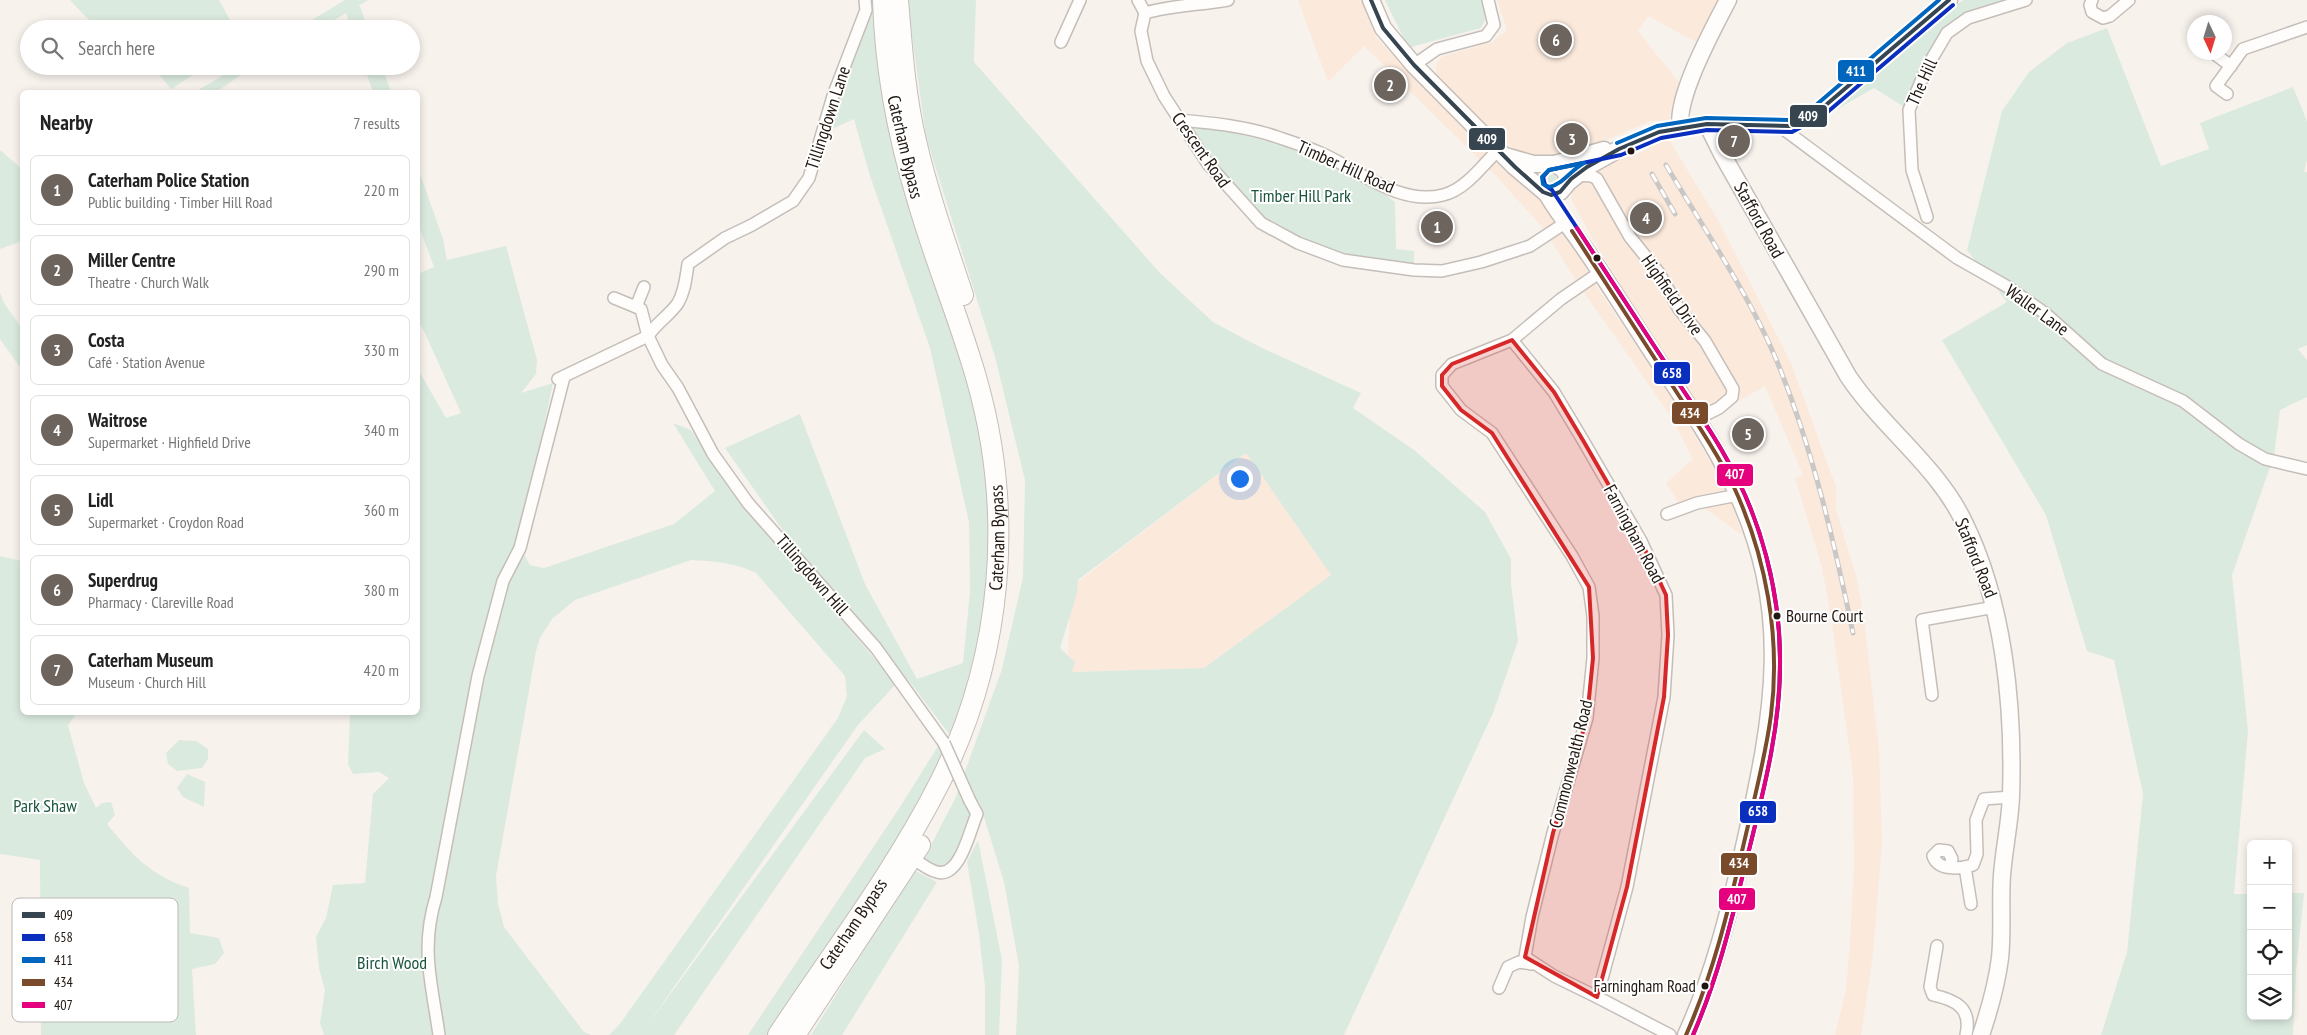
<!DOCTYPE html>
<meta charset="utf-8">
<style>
body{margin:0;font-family:"PT Sans Narrow",sans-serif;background:#f6f6f6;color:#222}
.controls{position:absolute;right:15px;bottom:15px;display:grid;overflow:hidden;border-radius:8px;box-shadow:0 2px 8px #0003}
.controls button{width:45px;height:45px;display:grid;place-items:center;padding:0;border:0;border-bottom:1px solid #e0e0e0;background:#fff;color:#222;font:25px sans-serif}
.compass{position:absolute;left:2187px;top:15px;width:45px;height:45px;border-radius:50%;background:#fff;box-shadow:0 2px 8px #0003;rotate:176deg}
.you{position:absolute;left:1239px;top:478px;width:18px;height:18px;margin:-12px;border:4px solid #fff;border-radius:50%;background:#1a73e8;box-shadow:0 0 0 8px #1a73e833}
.badge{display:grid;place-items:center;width:32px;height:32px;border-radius:50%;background:#6c645d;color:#fff;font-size:16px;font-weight:700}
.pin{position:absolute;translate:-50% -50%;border:2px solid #fff;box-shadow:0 1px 5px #0006}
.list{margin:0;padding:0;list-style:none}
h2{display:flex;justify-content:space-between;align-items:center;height:65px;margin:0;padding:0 20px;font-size:21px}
h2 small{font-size:16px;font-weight:400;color:#767676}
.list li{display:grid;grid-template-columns:32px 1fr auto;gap:15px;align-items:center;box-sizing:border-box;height:70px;margin:0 10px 10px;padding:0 10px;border:1px solid #e0e0e0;border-radius:8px}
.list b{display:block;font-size:19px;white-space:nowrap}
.list p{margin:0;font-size:16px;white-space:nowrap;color:#767676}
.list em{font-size:16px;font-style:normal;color:#767676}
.icon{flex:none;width:28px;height:28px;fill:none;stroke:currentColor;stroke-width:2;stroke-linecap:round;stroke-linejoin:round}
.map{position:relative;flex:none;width:2307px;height:1035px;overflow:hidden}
.search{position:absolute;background:#fff;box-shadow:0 2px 8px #0003;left:20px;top:20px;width:400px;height:55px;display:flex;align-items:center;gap:12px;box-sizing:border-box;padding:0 18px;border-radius:28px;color:#767676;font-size:19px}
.panel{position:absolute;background:#fff;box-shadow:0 2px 8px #0003;left:20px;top:90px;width:400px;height:625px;border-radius:8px}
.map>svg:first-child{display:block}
.built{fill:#fbe9dc}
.green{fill:#dbeadf;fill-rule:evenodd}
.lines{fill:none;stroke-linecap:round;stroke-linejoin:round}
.street-casing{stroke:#c5beb8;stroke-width:14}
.secondary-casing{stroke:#c5beb8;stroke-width:19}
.highway-casing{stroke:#c5beb8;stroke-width:22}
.street{stroke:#fefdfc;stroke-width:11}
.secondary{stroke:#fefdfc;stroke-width:16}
.highway{stroke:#fefdfc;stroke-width:20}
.rail-casing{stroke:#cac8c7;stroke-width:5}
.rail{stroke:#fff;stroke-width:3;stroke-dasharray:9;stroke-linecap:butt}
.street-bridge-casing{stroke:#c5beb8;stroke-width:14;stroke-linecap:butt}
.street-bridge{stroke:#fefdfc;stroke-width:11}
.bus-1-casing{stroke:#fff;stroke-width:8}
.bus-2-casing{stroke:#fff;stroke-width:8}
.bus-3-casing{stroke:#fff;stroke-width:8}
.bus-4-casing{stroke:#fff;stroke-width:8}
.bus-5-casing{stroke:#fff;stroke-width:8}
.bus-1{stroke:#36454f;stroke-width:4}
.bus-2{stroke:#0a2ebe;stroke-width:4}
.bus-3{stroke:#0065bd;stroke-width:4}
.bus-4{stroke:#7a4b2a;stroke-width:4}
.bus-5{stroke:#e5007d;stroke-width:4}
.marked{fill:#d62828;fill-opacity:0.2;stroke:#d62828;stroke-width:4;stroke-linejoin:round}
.bus-dot{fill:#211710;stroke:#fff;stroke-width:2}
.labels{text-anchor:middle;stroke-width:4;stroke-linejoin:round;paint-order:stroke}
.bus-label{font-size:17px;fill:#211710;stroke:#fff;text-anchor:start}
.street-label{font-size:18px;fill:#211710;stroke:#fff}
.park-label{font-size:18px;fill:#19553e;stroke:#fff}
.key{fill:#fff;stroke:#bcb9b7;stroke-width:1}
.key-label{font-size:14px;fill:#211710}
.line-badge{stroke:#fff;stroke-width:2}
.badge-label{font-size:14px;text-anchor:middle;font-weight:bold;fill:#fff}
</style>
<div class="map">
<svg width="2307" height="1035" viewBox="0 0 2307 1035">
<rect width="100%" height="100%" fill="#f8f2ed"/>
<g class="built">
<polygon points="1298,0 1362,0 1376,37 1489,149 1548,202 1595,284 1672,398 1728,491 1742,535 1702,506 1680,506 1666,483 1693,459 1670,415 1583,291 1543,228 1494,174 1364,46 1328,82"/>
<polygon points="1497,0 1723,0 1698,43 1648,16 1638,31 1681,85 1673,102 1669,120 1651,121 1561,159 1519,153 1473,115 1439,79 1436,72 1437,63 1441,57 1492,42 1507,30"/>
<polygon points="1668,138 1719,222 1791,363 1836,487 1836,510 1856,575 1864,619 1879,750 1882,841 1873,955 1861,1035 1835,1035 1846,990 1850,944 1854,865 1853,775 1831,617 1822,567 1795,478 1803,475 1765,386 1702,422 1590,234 1571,199 1574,181 1595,168 1628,155 1632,157"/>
<polygon points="1246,453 1332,575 1204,668 1067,672 1071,587"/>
</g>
<g class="green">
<polygon points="70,0 219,0 235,29 102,29 87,18"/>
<polygon points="345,0 368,0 358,6 360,6 368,29 351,29 346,13 319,29 297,29"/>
<polygon points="871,0 877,0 956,337 981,428 991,502 984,641 952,738 916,690 786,535 725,448 800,414 865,584 917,679 963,663 970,592 969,522 930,348 869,173 854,119 830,130 839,100 871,13"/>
<path d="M 907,0 L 976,0 L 974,62 L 1160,273 L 1213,322 L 1260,347 L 1361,393 L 1353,408 L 1414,450 L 1485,512 L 1511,559 L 1511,583 L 1518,641 L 1493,713 L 1344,1035 L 1016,1035 L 1019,966 L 1004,882 L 979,801 L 978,818 L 946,868 L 937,871 L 923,860 L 955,799 L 1002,669 L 1023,577 L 1025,480 L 995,357 L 926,137 ZM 1246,453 L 1331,575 L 1204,668 L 1072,672 L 1075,662 L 1060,648 L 1077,593 L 1078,580 Z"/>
<polygon points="1385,0 1482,0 1487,16 1481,28 1411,47 1404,39"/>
<polygon points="1964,0 2027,0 1968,18 1947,33 1909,110 1874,88 1834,111 1836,102 1952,6"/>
<polygon points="2107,28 2161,166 2209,149 2200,123 2293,87 2307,121 2307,160 2304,172 2307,172 2307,345 2298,349 2307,360 2307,397 2280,410 2274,456 2232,575 2248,731 2234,894 2251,894 2251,1016 2288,1016 2288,893 2304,893 2296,971 2293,1035 2101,1035 2127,952 2143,794 2114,660 2087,651 2046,515 1942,340 2007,302 1967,250 2002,111 2029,72 2067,43"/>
<polygon points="152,66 207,66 171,89"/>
<polygon points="364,66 382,66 391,92 373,92"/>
<polygon points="237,67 241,75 216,92 195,92"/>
<path d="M 1179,120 C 1255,137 1333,153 1395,202 L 1396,249 L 1414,251 L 1414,270 L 1343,260 L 1261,223 Z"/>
<polygon points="0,150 22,169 22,241 0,249"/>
<path d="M 418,168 L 443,239 L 447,260 L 506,246 L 537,360 L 536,374 L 521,393 L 553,383 L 519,545 L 530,565 L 544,568 L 674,524 L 715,491 L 673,423 L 691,430 L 742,505 L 771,536 L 896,684 L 858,725 L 646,1027 L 864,730 L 885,749 L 865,758 L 674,1035 L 609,1035 L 619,1025 L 838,718 L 847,696 L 845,676 L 756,573 C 736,563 714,561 691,560 L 575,600 L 552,619 L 540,638 L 536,651 L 496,876 L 498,904 L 504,927 L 584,1032 L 591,1035 L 324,1035 L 320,1023 L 325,990 L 319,968 L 316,937 L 326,918 L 333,885 L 365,883 L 373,794 L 389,778 L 379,772 L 353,774 L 348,764 L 350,713 L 418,712 L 418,374 L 420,373 L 446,418 L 461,413 L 424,331 L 418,321 L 418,274 L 434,267 L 418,224 Z"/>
<circle cx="1551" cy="180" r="6"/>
<polygon points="0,293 4,303 22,329 22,370 0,339"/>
<path d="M 0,556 L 22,561 L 22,712 L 77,713 L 68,725 L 84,783 L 96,808 L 102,803 L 111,802 L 115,815 L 107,824 C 132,855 150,875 189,888 L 190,933 L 219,938 L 224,953 L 215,964 L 192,969 L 196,1035 L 41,1035 L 40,860 L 0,854 Z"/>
<polygon points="179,740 196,741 208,749 208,759 202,768 177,771 168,764 166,753"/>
<polygon points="940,743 942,760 902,834 769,1035 748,1035 900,807"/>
<polygon points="187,774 205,782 204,807 183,797 177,788"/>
<polygon points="978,840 1002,960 999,1035 985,1035 985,987 979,934 967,862"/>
<polygon points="914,870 937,882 842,1035 811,1035"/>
</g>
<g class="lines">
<defs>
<g id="street">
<polyline points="1138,0 1145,13"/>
<path d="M 1228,0 C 1201,5 1172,5 1145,13 L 1141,31 L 1147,61 L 1164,96 L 1208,164 L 1261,223 L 1298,243 L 1343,260 L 1414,270 L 1442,271 L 1481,262 L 1530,246 L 1565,223"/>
<polyline points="2092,0 2090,5 2092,12 2103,18 2110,16 2129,0"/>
<polyline points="1061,42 1080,0"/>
<polyline points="2212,52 2231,66"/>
<polyline points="1414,65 1437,49 1486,36 1494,25 1488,0"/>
<polyline points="2227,94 2216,86 2243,49 2307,27"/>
<path d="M 1179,120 C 1212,123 1246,126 1277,137 C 1292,142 1308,147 1323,154 C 1360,171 1400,206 1443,195 C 1465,190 1483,165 1498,150"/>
<polyline points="1778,125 1957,258 2008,287 2046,314 2102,364 2183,401 2239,444 2265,459 2307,469"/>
<polyline points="1576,175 1592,176 1597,179 1630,237 1659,273 1679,309 1705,341 1733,389 1732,397 1719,408 1697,419"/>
<polyline points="1927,217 1912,170 1909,110 1927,67 1947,33 1968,18 2026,0"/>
<polyline points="614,298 641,309 648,336 662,365 678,388 713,454 748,503 876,648 944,743"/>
<polyline points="636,307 644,287"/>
<polyline points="1512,340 1554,392 1584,442 1641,541 1666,595 1668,635 1664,697 1627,887 1597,997 1670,1035"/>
<path d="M 558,379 L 648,336 C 656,323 670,315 678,303 C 685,291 686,277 688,264 L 725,238 L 752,225 L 793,201 L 809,178 L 833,96 L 866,10 L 865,0"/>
<polyline points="1667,514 1697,503 1738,495"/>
<polyline points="1932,695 1922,620 1995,607"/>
<path d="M 913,858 C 920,863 928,870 937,872 C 960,879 970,829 977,814 L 970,801"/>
<path d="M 1950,866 L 1952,859 L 1948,851 L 1939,850 L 1933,856 C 1938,871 1959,869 1973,865 L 1977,854 L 1976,820 L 1984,799 L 2011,797"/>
<polyline points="1965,867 1971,904"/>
<path d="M 1937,946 L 1930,987 L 1933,995 C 1956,1000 1972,1008 1966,1035"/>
<polyline points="1499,988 1508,967 1519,962 1532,964"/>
<polyline points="1597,997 1554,976 1525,957 1532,917 1553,833 1587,718 1593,658 1593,616 1589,587 1572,556 1492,433 1461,410 1442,386 1442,375 1452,364 1512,340 1561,299 1599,273"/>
<path d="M 439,1035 C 432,984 420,949 436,897 L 478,676 L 503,581 L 520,548 L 564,377"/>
</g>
<g id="secondary">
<polyline points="1371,0 1383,28 1414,65 1515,167 1547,194 1560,192 1566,185 1567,175 1563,169 1555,164 1533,164 1505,156"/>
<path d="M 1707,124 L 1722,154 L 1848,376 C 1882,427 1936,465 1963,520 C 2004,602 2014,706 2011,796 C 2010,822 2004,849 2002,875 C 2000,902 2003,931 2000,958 C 1997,983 1989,1011 1981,1035"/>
<path d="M 1681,128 C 1674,100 1714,27 1728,0"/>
<polyline points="1555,164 1604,150"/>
<polyline points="1566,184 1587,167 1619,149 1659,132 1707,124 1790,126 1820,110 1949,0"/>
<path d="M 1547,194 C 1555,208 1564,220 1573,232 C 1600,269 1624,309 1649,347 C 1677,390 1709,433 1731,480 C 1795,610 1774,712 1744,847 C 1729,912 1714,974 1686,1035"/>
</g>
<g id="highway">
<path d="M 898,0 C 902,47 905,95 916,141 C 928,193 946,244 963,295"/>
<path id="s1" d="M 778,1035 C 833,952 895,871 940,782 C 1003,656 1015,512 976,377 C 959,318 935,261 918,202 C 898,137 885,68 883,0"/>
<polyline points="795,1035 920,845"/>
</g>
</defs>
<use href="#street" class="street-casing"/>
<use href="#secondary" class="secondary-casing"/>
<use href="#highway" class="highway-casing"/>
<use href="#street" class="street"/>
<use href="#secondary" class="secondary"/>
<use href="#highway" class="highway"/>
<defs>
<g id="rail">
<path d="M 1666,165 C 1702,226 1749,294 1776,359 C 1812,446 1834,541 1853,633"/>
<polyline points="1652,174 1675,214"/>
</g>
</defs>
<use href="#rail" class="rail-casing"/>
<use href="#rail" class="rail"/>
<defs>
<polyline id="street-bridge" points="944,743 970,801"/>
</defs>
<use href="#street-bridge" class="street-bridge-casing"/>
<use href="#street-bridge" class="street-bridge"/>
<defs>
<polyline id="bus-1" points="1371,0 1383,28 1414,65 1515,167 1543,192 1551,195 1560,192 1571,179 1587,167 1619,149 1659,132 1707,124 1790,126 1820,110 1949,0"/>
<path id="bus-2" d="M 1693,1035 C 1721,971 1735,905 1752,838 C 1766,781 1780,724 1780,665 C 1781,594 1761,517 1725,456 C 1708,425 1687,397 1668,367 C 1638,321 1607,274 1577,228 L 1552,190 L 1545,185 L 1543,177 L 1549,170 L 1621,155 L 1661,138 L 1707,130 L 1792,132 L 1824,115 L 1953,5"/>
<g id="bus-3">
<polyline points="1617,143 1657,126 1706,118 1789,120 1816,105 1939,0"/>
<path d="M 1584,163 C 1571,170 1562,185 1549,187 L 1543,184 L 1542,177 L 1549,170 Z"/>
</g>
<path id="bus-4" d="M 1572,231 C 1605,282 1639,334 1672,385 C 1693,418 1716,450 1733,485 C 1766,556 1781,637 1771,715 C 1765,760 1753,803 1743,847 C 1728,912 1713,974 1686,1035"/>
<path id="bus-5" d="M 1577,228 C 1607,274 1638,321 1668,367 C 1687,397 1708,425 1725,456 C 1761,517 1781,594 1780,665 C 1780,724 1766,781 1752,838 C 1735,905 1721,971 1693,1035"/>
</defs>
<use href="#bus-1" class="bus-1-casing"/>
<use href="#bus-2" class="bus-2-casing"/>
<use href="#bus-3" class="bus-3-casing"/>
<use href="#bus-4" class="bus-4-casing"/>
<use href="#bus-5" class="bus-5-casing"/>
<use href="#bus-1" class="bus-1"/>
<use href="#bus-2" class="bus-2"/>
<use href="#bus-3" class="bus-3"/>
<use href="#bus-4" class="bus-4"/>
<use href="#bus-5" class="bus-5"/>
</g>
<path class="marked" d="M 1512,340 L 1554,392 L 1584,442 L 1641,541 L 1666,595 L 1668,635 L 1664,697 L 1627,887 L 1597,997 L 1525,957 L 1553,833 L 1587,718 L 1593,658 L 1589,587 L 1492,433 L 1461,410 L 1442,386 L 1442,375 L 1452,364 Z"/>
<g class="bus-dot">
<circle cx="1631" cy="151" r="4.5"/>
<circle cx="1597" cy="258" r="4.5"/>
<circle cx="1777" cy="616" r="4.5"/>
<circle cx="1705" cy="986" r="4.5"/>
</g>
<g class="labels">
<g class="bus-label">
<text x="1786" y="622">Bourne Court</text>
<text x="1696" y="992" text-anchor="end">Farningham Road</text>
</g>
<g class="street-label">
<text transform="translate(1922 82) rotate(-66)" y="6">The Hill</text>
<text transform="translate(828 118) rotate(-72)" y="6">Tillingdown Lane</text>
<text transform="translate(905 147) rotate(77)" y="6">Caterham Bypass</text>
<text transform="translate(1201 150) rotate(55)" y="6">Crescent Road</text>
<text transform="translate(1346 167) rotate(24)" y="6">Timber Hill Road</text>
<text transform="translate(1759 220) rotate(61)" y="6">Stafford Road</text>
<text transform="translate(1672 295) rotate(55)" y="6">Highfield Drive</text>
<text transform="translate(2037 310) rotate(36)" y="6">Waller Lane</text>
<text transform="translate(1634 534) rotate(62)" y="6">Farningham Road</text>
<text dy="6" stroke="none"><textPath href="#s1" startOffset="554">Caterham Bypass</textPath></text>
<text transform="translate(1976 558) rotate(68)" y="6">Stafford Road</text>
<text transform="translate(812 575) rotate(49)" y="6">Tillingdown Hill</text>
<text transform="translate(1571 764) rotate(-76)" y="6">Commonwealth Road</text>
<text dy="6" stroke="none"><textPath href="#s1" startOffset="134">Caterham Bypass</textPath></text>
</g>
<g class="park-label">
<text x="1301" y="202">Timber Hill Park</text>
<text x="45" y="812">Park Shaw</text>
<text x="392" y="969">Birch Wood</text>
</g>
</g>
<rect x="12" y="898" width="166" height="124" rx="8" class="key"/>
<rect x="22" y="912" width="23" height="6" fill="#36454f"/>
<rect x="22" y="934" width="23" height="7" fill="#0a2ebe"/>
<rect x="22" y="957" width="23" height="6" fill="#0065bd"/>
<rect x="22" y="979" width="23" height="7" fill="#7a4b2a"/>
<rect x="22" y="1002" width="23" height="6" fill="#e5007d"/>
<g class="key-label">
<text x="54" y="920">409</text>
<text x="54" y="942">658</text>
<text x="54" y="965">411</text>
<text x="54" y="987">434</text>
<text x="54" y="1010">407</text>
</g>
<g class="line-badge">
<rect x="1837" y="59" width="38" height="24" rx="5" fill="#0065bd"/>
<rect x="1789" y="104" width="39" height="24" rx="5" fill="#36454f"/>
<rect x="1468" y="127" width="38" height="24" rx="5" fill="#36454f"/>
<rect x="1653" y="361" width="38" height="24" rx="5" fill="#0a2ebe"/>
<rect x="1671" y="401" width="38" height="24" rx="5" fill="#7a4b2a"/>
<rect x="1716" y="463" width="38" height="24" rx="5" fill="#e5007d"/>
<rect x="1739" y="800" width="38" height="24" rx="5" fill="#0a2ebe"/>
<rect x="1720" y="852" width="38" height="24" rx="5" fill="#7a4b2a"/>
<rect x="1718" y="887" width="38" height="24" rx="5" fill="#e5007d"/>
</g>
<g class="badge-label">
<text x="1856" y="76">411</text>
<text x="1808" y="121">409</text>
<text x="1487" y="144">409</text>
<text x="1672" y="378">658</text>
<text x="1690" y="418">434</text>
<text x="1735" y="479">407</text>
<text x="1758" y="816">658</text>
<text x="1739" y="868">434</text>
<text x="1737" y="904">407</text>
</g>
</svg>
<div class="controls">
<button>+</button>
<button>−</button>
<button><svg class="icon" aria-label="locate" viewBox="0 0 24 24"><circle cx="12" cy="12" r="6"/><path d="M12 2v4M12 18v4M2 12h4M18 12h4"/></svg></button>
<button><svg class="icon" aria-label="layers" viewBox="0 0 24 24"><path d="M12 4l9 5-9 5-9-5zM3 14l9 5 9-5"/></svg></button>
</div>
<svg class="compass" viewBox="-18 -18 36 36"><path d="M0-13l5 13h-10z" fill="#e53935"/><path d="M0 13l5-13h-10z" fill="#767676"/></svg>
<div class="you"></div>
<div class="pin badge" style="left:1437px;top:227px">1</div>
<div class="pin badge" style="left:1390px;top:85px">2</div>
<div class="pin badge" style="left:1572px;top:139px">3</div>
<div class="pin badge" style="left:1646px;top:218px">4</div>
<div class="pin badge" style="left:1748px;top:434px">5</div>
<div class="pin badge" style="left:1556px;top:40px">6</div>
<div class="pin badge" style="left:1734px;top:141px">7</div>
<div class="search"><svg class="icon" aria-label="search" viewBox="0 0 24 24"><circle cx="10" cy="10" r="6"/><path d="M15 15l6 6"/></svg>Search here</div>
<section class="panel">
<h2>Nearby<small>7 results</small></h2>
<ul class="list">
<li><span class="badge">1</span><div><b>Caterham Police Station</b><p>Public building · Timber Hill Road</p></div><em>220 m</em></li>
<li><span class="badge">2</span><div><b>Miller Centre</b><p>Theatre · Church Walk</p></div><em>290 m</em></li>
<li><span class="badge">3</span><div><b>Costa</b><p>Café · Station Avenue</p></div><em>330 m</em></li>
<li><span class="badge">4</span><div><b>Waitrose</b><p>Supermarket · Highfield Drive</p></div><em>340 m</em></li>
<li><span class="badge">5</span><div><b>Lidl</b><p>Supermarket · Croydon Road</p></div><em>360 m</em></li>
<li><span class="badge">6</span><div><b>Superdrug</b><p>Pharmacy · Clareville Road</p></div><em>380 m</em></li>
<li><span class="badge">7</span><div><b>Caterham Museum</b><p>Museum · Church Hill</p></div><em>420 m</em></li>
</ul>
</section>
</div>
